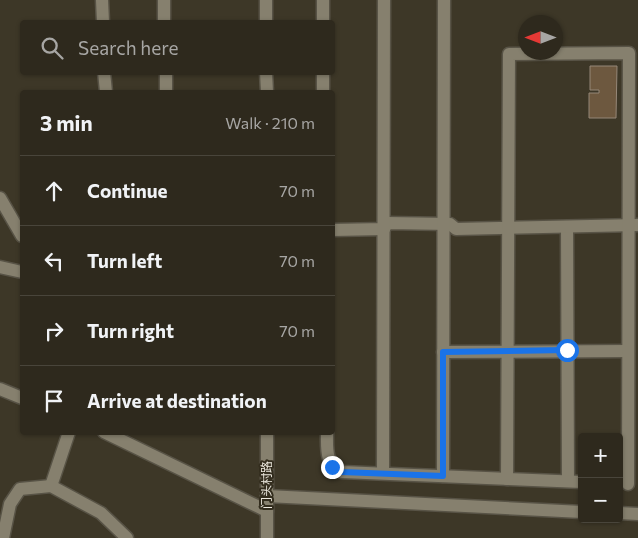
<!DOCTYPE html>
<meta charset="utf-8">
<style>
body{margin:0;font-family:Commissioner,"Noto Sans SC",sans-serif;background:#363126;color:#f1f3f6}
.controls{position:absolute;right:15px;bottom:15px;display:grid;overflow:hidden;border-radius:5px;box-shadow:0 1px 4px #0004}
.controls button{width:45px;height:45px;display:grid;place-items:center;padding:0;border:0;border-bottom:1px solid #49453b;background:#2e291d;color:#f1f3f6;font:25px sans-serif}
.compass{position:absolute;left:518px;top:15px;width:45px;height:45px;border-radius:50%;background:#2e291d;box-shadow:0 1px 4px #0004;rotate:270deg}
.stop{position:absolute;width:15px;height:15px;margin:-11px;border:4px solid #1a73e8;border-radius:50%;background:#fff}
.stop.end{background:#1a73e8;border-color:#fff;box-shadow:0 1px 5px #0008}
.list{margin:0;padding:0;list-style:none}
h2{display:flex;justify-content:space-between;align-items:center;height:65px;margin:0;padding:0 20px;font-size:21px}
h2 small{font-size:16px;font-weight:400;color:#a7a6a4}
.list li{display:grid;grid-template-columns:32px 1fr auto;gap:15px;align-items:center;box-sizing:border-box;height:70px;padding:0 20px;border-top:1px solid #49453b}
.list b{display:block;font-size:19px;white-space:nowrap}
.list em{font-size:16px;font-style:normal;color:#a7a6a4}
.icon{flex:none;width:28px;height:28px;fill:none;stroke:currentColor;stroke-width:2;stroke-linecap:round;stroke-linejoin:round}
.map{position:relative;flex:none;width:638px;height:538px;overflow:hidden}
.search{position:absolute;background:#2e291d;box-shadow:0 1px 4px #0004;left:20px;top:20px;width:315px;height:55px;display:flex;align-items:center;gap:12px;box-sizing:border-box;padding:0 18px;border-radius:5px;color:#a7a6a4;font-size:19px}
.panel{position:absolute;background:#2e291d;box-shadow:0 1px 4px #0004;left:20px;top:90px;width:315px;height:345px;border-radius:5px}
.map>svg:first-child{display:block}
.building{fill:#6d583f;stroke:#958778}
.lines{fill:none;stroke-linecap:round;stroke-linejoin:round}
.minor-casing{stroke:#585346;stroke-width:15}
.minor{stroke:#86806e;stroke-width:12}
.route{stroke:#1a73e8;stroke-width:6}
.labels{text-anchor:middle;stroke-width:4;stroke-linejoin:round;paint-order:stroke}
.street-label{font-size:12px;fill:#ece8de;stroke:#332d1e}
</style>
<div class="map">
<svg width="638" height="538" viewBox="0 0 638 538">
<rect width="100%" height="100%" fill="#3d3727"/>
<polygon class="building" points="590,66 617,66 616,118 589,118 589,93 599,93 599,90 590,90"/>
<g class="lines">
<defs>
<g id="minor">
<polyline points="102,0 103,22"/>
<polyline points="164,0 164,22"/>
<polyline points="266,0 266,22"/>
<polyline points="323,0 323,22"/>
<polyline points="104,72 106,92"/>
<polyline points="166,72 166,92"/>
<polyline points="266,72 267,92"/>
<polyline points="323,72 323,92"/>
<polyline points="0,198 22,236"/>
<polyline points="567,227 568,481"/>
<polyline points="332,230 384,229 387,223 450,224 456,229 638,225"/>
<polyline points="0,267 22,272"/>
<polyline points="443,352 628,351"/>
<polyline points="0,389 22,398"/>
<polyline points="104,432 267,511"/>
<polyline points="267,432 267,538"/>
<path d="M 327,432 C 327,450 325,463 342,472 L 582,482"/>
<polyline points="383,473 384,0"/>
<polyline points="443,476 444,0"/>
<polyline points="507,479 509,54 629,53 628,484"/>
<polyline points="51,486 69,432"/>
<polyline points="267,496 582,512"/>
<polyline points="619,513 638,514"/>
<polyline points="3,538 10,504 20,489 51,486 101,513 127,538"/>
</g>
</defs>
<use href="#minor" class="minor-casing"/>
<use href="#minor" class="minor"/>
</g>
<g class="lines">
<polyline class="route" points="332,467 342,472 443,476 443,352 567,350"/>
</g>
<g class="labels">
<g class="street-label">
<text transform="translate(267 485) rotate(-90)" y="4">门头村路</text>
</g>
</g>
</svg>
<div class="controls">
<button>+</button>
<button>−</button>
</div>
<svg class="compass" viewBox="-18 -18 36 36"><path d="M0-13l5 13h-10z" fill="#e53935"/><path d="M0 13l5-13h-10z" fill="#a7a6a4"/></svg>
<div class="stop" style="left:567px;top:350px"></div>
<div class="stop end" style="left:332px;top:467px"></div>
<div class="search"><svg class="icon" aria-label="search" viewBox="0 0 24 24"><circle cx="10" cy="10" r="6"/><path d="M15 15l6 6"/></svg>Search here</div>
<section class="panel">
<h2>3 min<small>Walk · 210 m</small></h2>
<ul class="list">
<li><svg class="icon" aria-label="ahead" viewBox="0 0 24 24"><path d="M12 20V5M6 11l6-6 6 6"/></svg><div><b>Continue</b></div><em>70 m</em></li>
<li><svg class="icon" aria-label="left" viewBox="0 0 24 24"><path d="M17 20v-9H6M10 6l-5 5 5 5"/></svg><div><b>Turn left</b></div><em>70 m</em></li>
<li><svg class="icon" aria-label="right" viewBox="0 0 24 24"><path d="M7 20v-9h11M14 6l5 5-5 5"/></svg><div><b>Turn right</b></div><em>70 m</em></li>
<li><svg class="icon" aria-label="arrive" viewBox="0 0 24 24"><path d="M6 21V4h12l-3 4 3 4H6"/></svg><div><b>Arrive at destination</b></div></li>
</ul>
</section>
</div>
